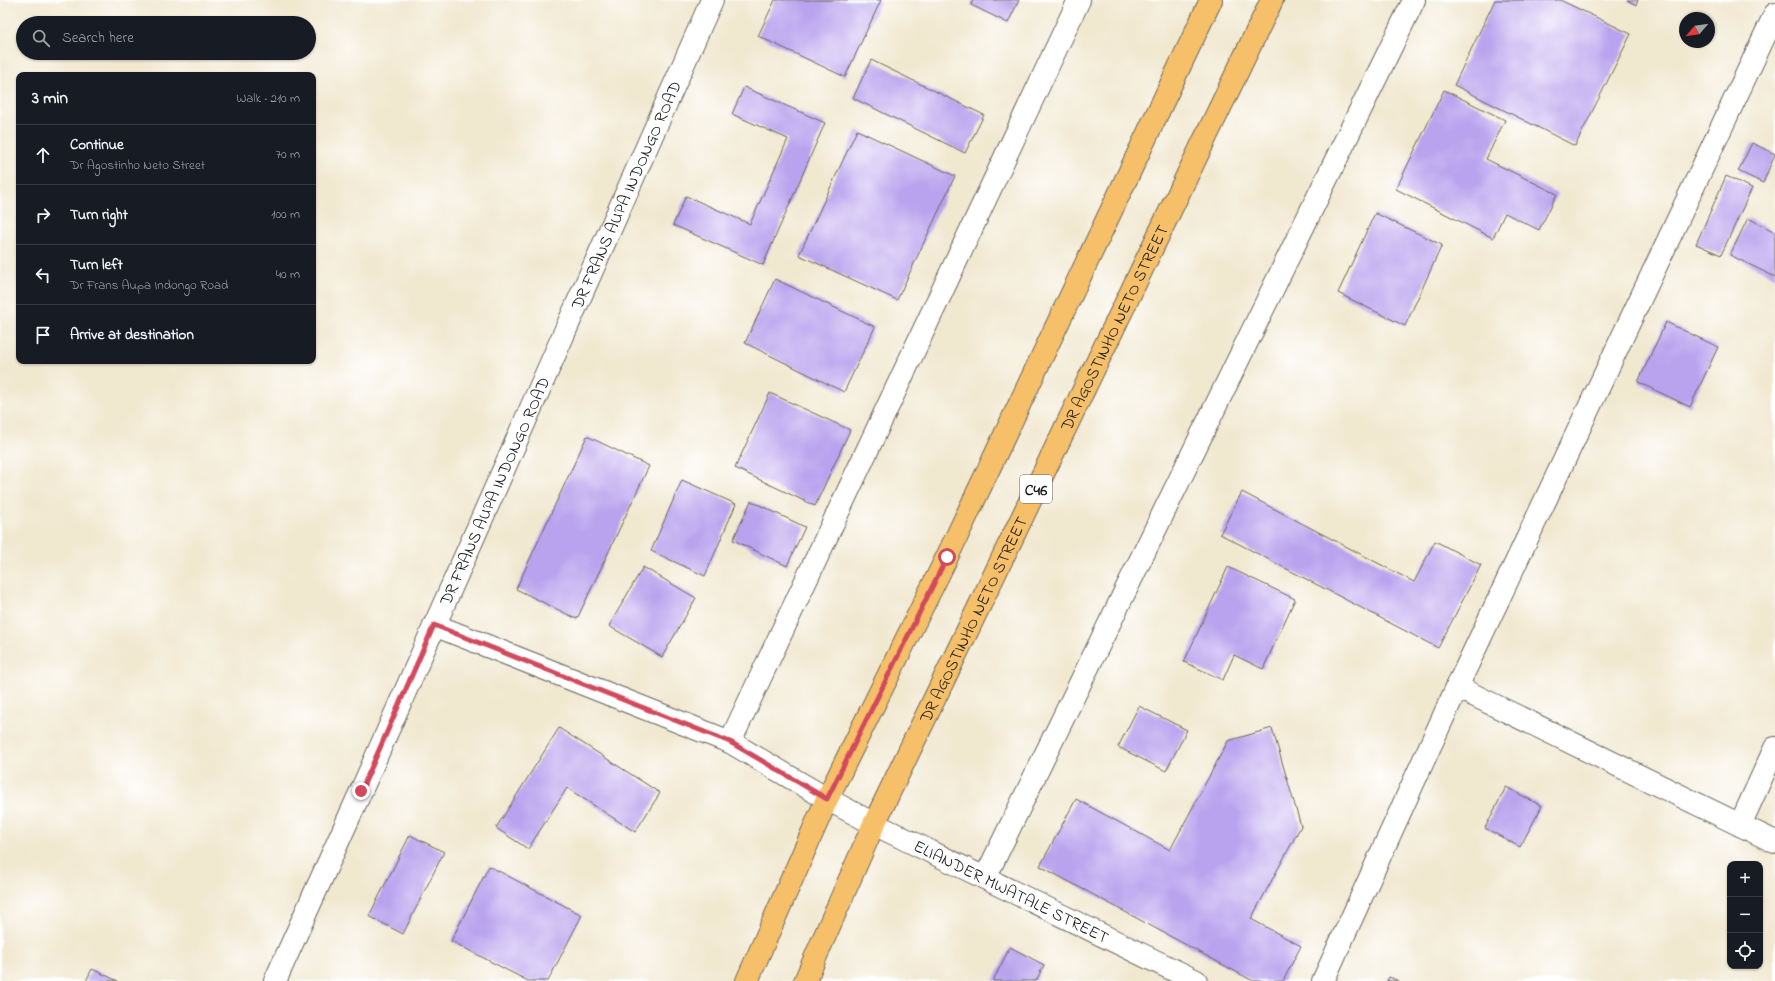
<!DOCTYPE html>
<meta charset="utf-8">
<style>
body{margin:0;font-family:"Indie Flower",sans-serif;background:#242831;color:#f1f3f6}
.controls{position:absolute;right:12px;bottom:12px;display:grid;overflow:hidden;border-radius:8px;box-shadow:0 1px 3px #0004}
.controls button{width:36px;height:36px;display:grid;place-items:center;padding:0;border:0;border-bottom:1px solid #363941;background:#171b24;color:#f1f3f6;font:20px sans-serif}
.compass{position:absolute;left:1679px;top:12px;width:36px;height:36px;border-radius:50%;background:#171b24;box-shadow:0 1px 3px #0004;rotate:241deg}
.stop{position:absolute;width:12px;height:12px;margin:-9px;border:3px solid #d1495b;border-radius:50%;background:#fff}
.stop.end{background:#d1495b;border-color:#fff;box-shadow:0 1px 4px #0008}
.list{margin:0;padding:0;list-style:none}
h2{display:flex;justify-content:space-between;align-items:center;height:52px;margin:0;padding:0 16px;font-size:17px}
h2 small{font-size:13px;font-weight:400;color:#9ea1a6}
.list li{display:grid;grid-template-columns:26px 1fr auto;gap:12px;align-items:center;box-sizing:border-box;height:60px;padding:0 16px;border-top:1px solid #363941}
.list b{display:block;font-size:15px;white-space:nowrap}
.list p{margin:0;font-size:13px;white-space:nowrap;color:#9ea1a6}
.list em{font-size:13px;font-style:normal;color:#9ea1a6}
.icon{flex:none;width:22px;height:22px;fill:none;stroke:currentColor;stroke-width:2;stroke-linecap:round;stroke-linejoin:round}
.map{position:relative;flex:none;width:1775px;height:981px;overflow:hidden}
.search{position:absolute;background:#171b24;box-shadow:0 1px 3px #0004;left:16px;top:16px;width:300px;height:44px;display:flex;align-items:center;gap:10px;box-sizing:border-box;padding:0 14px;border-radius:22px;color:#9ea1a6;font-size:15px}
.panel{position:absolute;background:#171b24;box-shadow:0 1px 3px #0004;left:16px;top:72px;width:300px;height:292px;border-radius:8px}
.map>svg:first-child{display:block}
.building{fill:#b9a3ee}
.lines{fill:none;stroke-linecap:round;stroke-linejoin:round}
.minor-casing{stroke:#67635b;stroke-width:24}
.major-casing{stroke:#67635b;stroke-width:24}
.minor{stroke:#fff;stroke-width:22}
.major{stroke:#f6c06b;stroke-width:22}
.route{stroke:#d1495b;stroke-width:5}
.labels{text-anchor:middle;stroke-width:3.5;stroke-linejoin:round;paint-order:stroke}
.shield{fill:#fff;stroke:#606060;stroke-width:1}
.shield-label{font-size:16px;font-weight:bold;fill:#1c1c1c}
.street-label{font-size:17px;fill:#1c1c1c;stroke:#fff}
</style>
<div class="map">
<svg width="1775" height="981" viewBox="0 0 1775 981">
<rect width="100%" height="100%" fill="#fff"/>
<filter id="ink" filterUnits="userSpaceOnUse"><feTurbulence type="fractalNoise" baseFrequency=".025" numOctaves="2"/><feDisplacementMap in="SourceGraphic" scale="8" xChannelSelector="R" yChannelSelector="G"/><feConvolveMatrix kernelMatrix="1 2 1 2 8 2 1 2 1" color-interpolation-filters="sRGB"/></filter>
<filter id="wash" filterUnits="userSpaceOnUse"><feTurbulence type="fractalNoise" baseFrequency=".012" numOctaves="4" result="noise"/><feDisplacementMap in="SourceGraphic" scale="16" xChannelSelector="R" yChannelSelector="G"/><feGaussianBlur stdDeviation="0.9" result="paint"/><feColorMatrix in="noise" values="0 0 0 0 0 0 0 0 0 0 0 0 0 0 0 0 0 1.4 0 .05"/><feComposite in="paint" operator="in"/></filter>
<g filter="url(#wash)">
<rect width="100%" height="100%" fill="#f1e8d0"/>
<g id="blocks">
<g class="building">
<polygon points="775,0 881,0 845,77 758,36"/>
<polygon points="973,0 1019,0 1008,23 971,5"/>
<polygon points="1495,0 1560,0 1631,34 1575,146 1454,85"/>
<polygon points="1627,0 1638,0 1636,5"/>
<polygon points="871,60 984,115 965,153 853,98"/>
<polygon points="744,87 825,123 763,265 673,225 686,196 750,224 788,139 732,114"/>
<polygon points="1444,90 1505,120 1486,159 1557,194 1539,230 1505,213 1493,238 1396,189"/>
<polygon points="857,130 955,176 897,300 799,255"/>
<polygon points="1752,143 1775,154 1763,183 1738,171"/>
<polygon points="1726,176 1752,188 1721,255 1696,244"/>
<polygon points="1375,213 1442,245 1405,326 1338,293"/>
<polygon points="1748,218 1775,232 1775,277 1730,255"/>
<polygon points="775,279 875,327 844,392 745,343"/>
<polygon points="1666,322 1718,347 1690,407 1638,382"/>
<polygon points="770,393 850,430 815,506 735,468"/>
<polygon points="587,436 649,466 577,619 516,589"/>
<polygon points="682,480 736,504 705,576 651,551"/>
<polygon points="1242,492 1414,582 1435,541 1481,565 1438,648 1220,534"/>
<polygon points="751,501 805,527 787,566 733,540"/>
<polygon points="643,567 696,598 662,657 609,626"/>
<polygon points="1228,567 1295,599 1263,669 1234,655 1223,680 1184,662"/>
<polygon points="1139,706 1187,730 1166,771 1118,747"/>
<polygon points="559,728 660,793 635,832 567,788 528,849 496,828"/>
<polygon points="1272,728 1301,826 1251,919 1301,946 1283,981 1253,981 1040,866 1076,799 1170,850 1228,741"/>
<polygon points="1506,787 1542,806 1520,847 1485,828"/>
<polygon points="410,835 444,852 403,934 369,916"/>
<polygon points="489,866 582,915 548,981 528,981 451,941"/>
<polygon points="1010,947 1044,965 1036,981 993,981"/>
<polygon points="92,969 118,981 86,981"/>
<polygon points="1389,977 1399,981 1387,981"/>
</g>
</g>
</g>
<g filter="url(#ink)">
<use href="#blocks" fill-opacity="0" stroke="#67635b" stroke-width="1"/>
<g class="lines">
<defs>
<g id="minor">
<path id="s1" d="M 434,625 L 730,742 L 827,799 L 874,824 L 1196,981"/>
<polyline points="1457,687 1775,842"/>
<polyline points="730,742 1079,0"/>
<polyline points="1740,825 1775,748"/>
<polyline points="985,878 1414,0"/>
<path id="s2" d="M 275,981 L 361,791 L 712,0"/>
<polyline points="1323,981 1457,687 1775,14"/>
</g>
<g id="major">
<polyline points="747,981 827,799 947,557 1211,0"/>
<path id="s3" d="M 805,981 L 874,824 L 1272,0"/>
</g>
</defs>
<use href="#minor" class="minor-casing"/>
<use href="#major" class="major-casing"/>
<use href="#minor" class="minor"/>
<use href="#major" class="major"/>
</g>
</g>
<g class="lines" filter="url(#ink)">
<polyline class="route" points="361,791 434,625 730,742 827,799 947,557"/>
</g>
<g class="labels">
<rect class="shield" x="1020" y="475" width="32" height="28" rx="3"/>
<g class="shield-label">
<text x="1036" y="495">C46</text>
</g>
<g class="street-label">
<text dy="6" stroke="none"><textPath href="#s2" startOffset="861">DR FRANS AUPA INDONGO ROAD</textPath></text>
<text dy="6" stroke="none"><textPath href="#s3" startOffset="723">DR AGOSTINHO NETO STREET</textPath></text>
<text dy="6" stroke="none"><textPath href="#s2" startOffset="537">DR FRANS AUPA INDONGO ROAD</textPath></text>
<text dy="6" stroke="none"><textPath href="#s3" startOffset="399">DR AGOSTINHO NETO STREET</textPath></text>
<text dy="6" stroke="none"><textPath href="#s1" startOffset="637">ELIANDER MWATALE STREET</textPath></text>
</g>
</g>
</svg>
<div class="controls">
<button>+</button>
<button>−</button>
<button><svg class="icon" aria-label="locate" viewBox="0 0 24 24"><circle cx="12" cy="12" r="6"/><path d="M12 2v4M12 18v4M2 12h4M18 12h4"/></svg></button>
</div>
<svg class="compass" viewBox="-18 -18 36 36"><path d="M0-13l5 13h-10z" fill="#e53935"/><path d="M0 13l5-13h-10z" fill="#9ea1a6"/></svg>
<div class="stop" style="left:947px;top:557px"></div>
<div class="stop end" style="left:361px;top:791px"></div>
<div class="search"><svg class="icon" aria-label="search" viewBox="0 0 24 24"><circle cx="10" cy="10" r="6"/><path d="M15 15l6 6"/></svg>Search here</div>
<section class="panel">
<h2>3 min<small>Walk · 210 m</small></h2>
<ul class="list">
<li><svg class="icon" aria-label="ahead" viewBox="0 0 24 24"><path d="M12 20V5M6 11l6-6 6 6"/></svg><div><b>Continue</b><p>Dr Agostinho Neto Street</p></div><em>70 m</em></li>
<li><svg class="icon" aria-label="right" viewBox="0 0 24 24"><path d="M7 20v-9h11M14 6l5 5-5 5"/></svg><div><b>Turn right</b></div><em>100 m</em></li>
<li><svg class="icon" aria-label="left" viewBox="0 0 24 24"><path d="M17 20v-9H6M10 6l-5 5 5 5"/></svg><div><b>Turn left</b><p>Dr Frans Aupa Indongo Road</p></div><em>40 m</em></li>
<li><svg class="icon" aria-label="arrive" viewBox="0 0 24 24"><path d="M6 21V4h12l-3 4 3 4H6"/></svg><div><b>Arrive at destination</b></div></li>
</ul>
</section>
</div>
